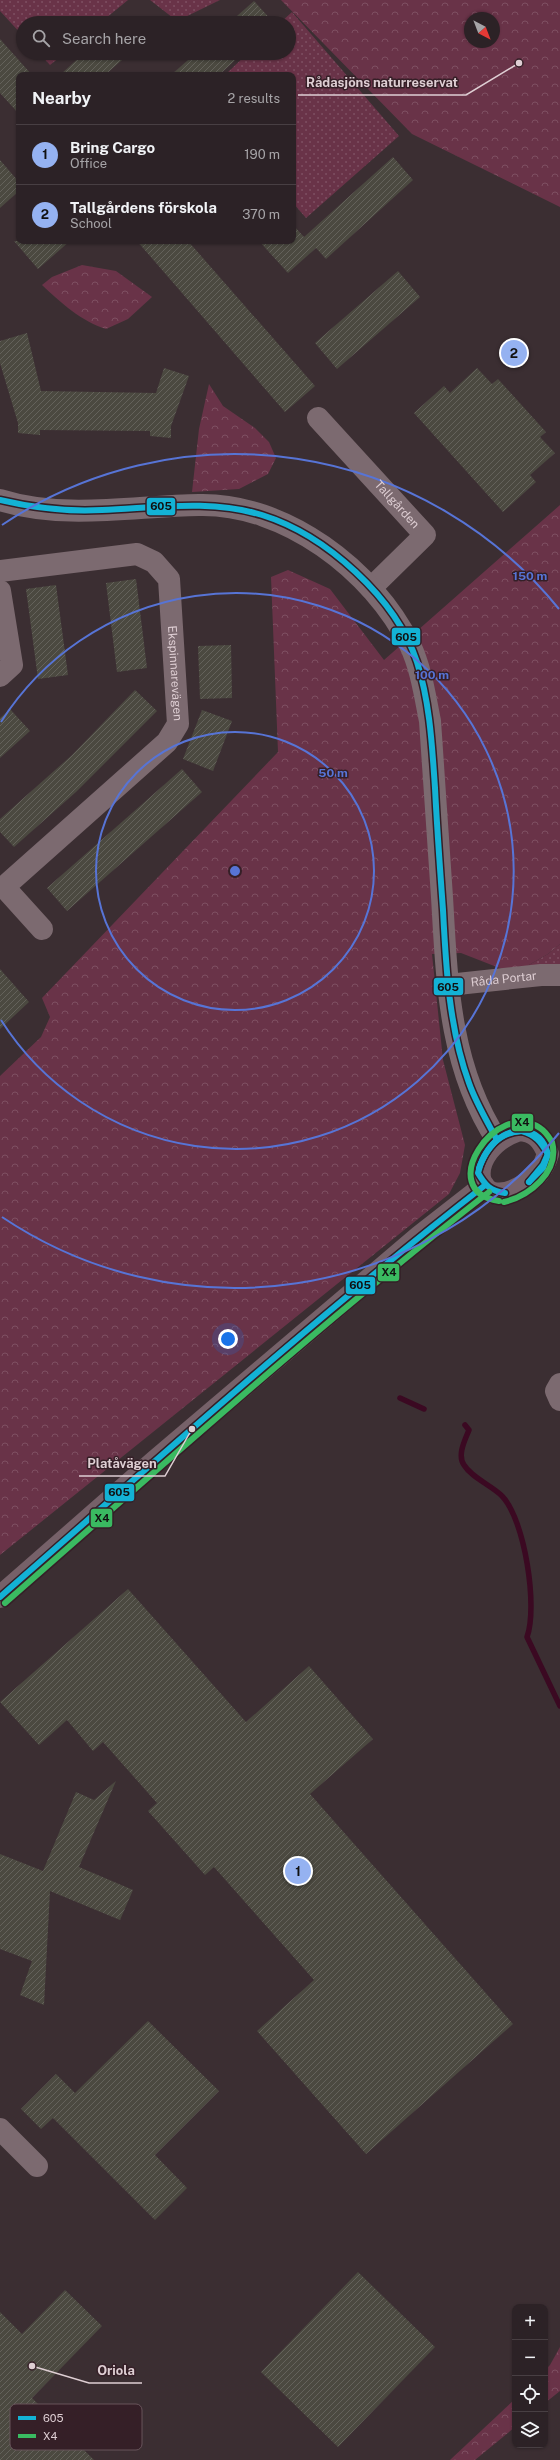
<!DOCTYPE html>
<meta charset="utf-8">
<style>
body{margin:0;font-family:"Public Sans",sans-serif;background:#382f32;color:#f1f3f6}
.controls{position:absolute;right:12px;bottom:12px;display:grid;overflow:hidden;border-radius:8px;box-shadow:0 1px 3px #0004}
.controls button{width:36px;height:36px;display:grid;place-items:center;padding:0;border:0;border-bottom:1px solid #483f43;background:#2c2226;color:#f1f3f6;font:20px sans-serif}
.compass{position:absolute;left:464px;top:12px;width:36px;height:36px;border-radius:50%;background:#2c2226;box-shadow:0 1px 3px #0004;rotate:138deg}
.you{position:absolute;left:228px;top:1339px;width:14px;height:14px;margin:-10px;border:3px solid #fff;border-radius:50%;background:#1a73e8;box-shadow:0 0 0 6px #1a73e833}
.badge{display:grid;place-items:center;width:26px;height:26px;border-radius:50%;background:#95b2f1;color:#111;font-size:13px;font-weight:700}
.pin{position:absolute;translate:-50% -50%;border:2px solid #fff;box-shadow:0 1px 4px #0006}
.list{margin:0;padding:0;list-style:none}
h2{display:flex;justify-content:space-between;align-items:center;height:52px;margin:0;padding:0 16px;font-size:17px}
h2 small{font-size:13px;font-weight:400;color:#a6a4a7}
.list li{display:grid;grid-template-columns:26px 1fr auto;gap:12px;align-items:center;box-sizing:border-box;height:60px;padding:0 16px;border-top:1px solid #483f43}
.list b{display:block;font-size:15px;white-space:nowrap}
.list p{margin:0;font-size:13px;white-space:nowrap;color:#a6a4a7}
.list em{font-size:13px;font-style:normal;color:#a6a4a7}
.icon{flex:none;width:22px;height:22px;fill:none;stroke:currentColor;stroke-width:2;stroke-linecap:round;stroke-linejoin:round}
.map{position:relative;flex:none;width:560px;height:2460px;overflow:hidden}
.search{position:absolute;background:#2c2226;box-shadow:0 1px 3px #0004;left:16px;top:16px;width:280px;height:44px;display:flex;align-items:center;gap:10px;box-sizing:border-box;padding:0 14px;border-radius:22px;color:#a6a4a7;font-size:15px}
.panel{position:absolute;background:#2c2226;box-shadow:0 1px 3px #0004;left:16px;top:72px;width:280px;height:172px;border-radius:8px}
.map>svg:first-child{display:block}
.grass{fill:url(#grass-dots)}
.forest{fill:url(#forest-crowns);fill-rule:evenodd}
.lines{fill:none;stroke-linecap:round;stroke-linejoin:round}
.stream{stroke:#3b0922;stroke-width:5.5}
.building{fill:url(#building-hatch)}
.street{stroke:#7c6a70;stroke-width:22}
.secondary{stroke:#766169;stroke-width:22}
.bus-1-casing{stroke:#351f27;stroke-width:9}
.bus-2-casing{stroke:#351f27;stroke-width:9}
.bus-1{stroke:#13b2d5;stroke-width:6}
.bus-2{stroke:#3aba61;stroke-width:6}
.ring{fill:none;stroke:#5774d6;stroke-width:2}
.labels{text-anchor:middle;stroke-width:3;stroke-linejoin:round;paint-order:stroke}
.street-label{font-size:12px;fill:#deced3;stroke:#351f27}
.key{fill:#351f27;stroke:#68545b;stroke-width:1}
.key-label{font-size:11px;fill:#deced3}
.centre{fill:#5774d6;stroke:#351f27;stroke-width:2}
.ring-label{font-size:12px;text-anchor:middle;font-weight:bold;fill:#5774d6;stroke:#351f27;stroke-width:3;stroke-linejoin:round;paint-order:stroke}
.leader{fill:none;stroke:#deced3;stroke-width:1.5}
.callout-dot{fill:#deced3;stroke:#351f27;stroke-width:1.5}
.callout-label{font-size:13px;text-anchor:middle;font-weight:bold;fill:#deced3;stroke:#351f27;stroke-width:3;stroke-linejoin:round;paint-order:stroke}
.line-badge{stroke:#351f27;stroke-width:1.5}
.pale-badge-label{font-size:11px;text-anchor:middle;font-weight:bold;fill:#111}
</style>
<div class="map">
<svg width="560" height="2460" viewBox="0 0 560 2460">
<defs>
<pattern id="grass-dots" width="8" height="8" patternUnits="userSpaceOnUse"><rect width="8" height="8" fill="#693348"/><path d="M2 2h.1M6 6h.1" fill="none" stroke="#7e4f62" stroke-width="1.8" stroke-linecap="round"/></pattern>
<pattern id="forest-crowns" width="20" height="18" patternUnits="userSpaceOnUse"><rect width="20" height="18" fill="#693348"/><path d="M2 6a3 3 0 1 1 6 0M12 15a3 3 0 1 1 6 0" fill="none" stroke="#7e4f62"/></pattern>
<pattern id="building-hatch" width="6" height="6" patternUnits="userSpaceOnUse"><rect width="6" height="6" fill="#4b4940"/><path d="M-1 1l2-2M0 6l6-6M5 7l2-2" fill="none" stroke="#64625b"/></pattern>
</defs>
<rect width="100%" height="100%" fill="#3b2e32"/>
<g class="grass">
<polygon points="0,0 128,0 100,23 23,23 23,36 0,11"/>
<polygon points="150,0 220,0 177,21"/>
<polygon points="292,12 399,136 306,218 293,203 293,75 225,75 248,53 289,53 289,23 280,23"/>
<polygon points="39,53 65,53 50,65"/>
<polygon points="560,944 560,967 527,966 548,954"/>
</g>
<g class="forest">
<path d="M 281,0 L 560,0 L 560,207 L 412,134 ZM 470,18 L 494,18 L 494,42 L 470,42 Z"/>
<path d="M 82,265 L 116,271 L 152,297 L 128,319 L 106,329 C 82,322 60,302 42,285 L 52,277 Z"/>
<polygon points="209,384 223,406 255,428 269,442 276,458 268,474 239,489 192,492 199,429"/>
<polygon points="560,505 560,944 548,954 527,966 502,969 461,953 432,954 443,1060 465,1145 460,1173 449,1194 0,1555 0,1076 41,1037 50,1017 42,998 278,752 271,577 288,570 330,589 384,660"/>
<polygon points="560,2347 560,2391 545,2403 545,2370 550,2365"/>
<polygon points="515,2399 515,2427 475,2460 450,2460"/>
</g>
<g class="lines">
<g class="stream">
<polyline points="400,1398 424,1409"/>
<path d="M 465,1425 L 469,1430 C 465,1440 457,1455 464,1465 C 472,1478 491,1485 502,1496 C 525,1520 538,1607 527,1637 L 560,1706"/>
</g>
</g>
<g class="building">
<polygon points="254,1 274,23 229,23"/>
<polygon points="0,39 32,75 19,75 19,114 0,93"/>
<polygon points="84,53 130,53 105,75 60,75"/>
<polygon points="196,53 243,53 219,75 171,75"/>
<polygon points="393,157 413,180 326,259 316,248 288,273 259,241 293,241 293,225 304,237"/>
<polygon points="0,160 19,182 19,191 0,208"/>
<polygon points="14,241 70,241 38,269"/>
<polygon points="137,241 188,241 315,386 285,412"/>
<polygon points="398,271 420,297 337,369 315,343"/>
<polygon points="27,333 41,391 156,393 164,368 189,376 171,426 171,438 150,436 150,431 40,430 40,435 18,433 18,423 0,363 0,341"/>
<polygon points="477,368 492,384 498,379 546,432 540,437 555,453 530,475 536,482 503,512 414,413 444,386 450,393"/>
<polygon points="136,579 147,668 117,672 106,583"/>
<polygon points="56,585 68,675 38,679 26,589"/>
<polygon points="231,645 232,698 200,699 198,646"/>
<polygon points="135,690 157,711 76,792 14,847 0,832 0,819 72,755"/>
<polygon points="10,709 30,731 0,758 0,718"/>
<polygon points="202,710 232,721 213,771 183,759"/>
<polygon points="182,769 202,792 67,911 47,888"/>
<polygon points="0,969 29,1002 0,1029"/>
<polygon points="128,1589 246,1722 309,1666 373,1739 310,1794 513,2024 366,2154 257,2031 314,1980 214,1867 205,1875 148,1811 157,1803 103,1742 93,1751 67,1720 39,1745 0,1702"/>
<polygon points="116,1781 79,1867 133,1890 120,1920 50,1891 44,2005 20,1995 32,1961 0,1949 0,1854 43,1871 76,1792 94,1800"/>
<polygon points="148,2021 219,2091 155,2155 187,2188 155,2220 53,2118 41,2129 21,2109 56,2074 75,2093"/>
<polygon points="358,2272 435,2347 338,2447 261,2372"/>
<polygon points="65,2290 102,2326 32,2398 94,2460 0,2460 0,2312 22,2334"/>
</g>
<g class="lines">
<g class="street">
<path id="s1" d="M 318,418 L 425,535 L 371,588"/>
<path d="M 0,500 C 64,520 133,506 199,505 C 285,503 373,570 410,645 C 421,668 425,696 430,721 C 434,780 438,838 442,897 C 447,982 449,1066 497,1140"/>
<path id="s2" d="M 0,571 L 137,554 L 154,562 L 169,579 L 178,724 L 167,742 L 4,887 L 42,929"/>
<polyline points="0,591 12,665 0,676"/>
<path id="s3" d="M 448,985 L 541,975 L 560,975"/>
<polyline points="560,1384 556,1391 560,1400"/>
<polyline points="0,2129 37,2166"/>
</g>
<g class="secondary">
<path d="M 519,1130 C 535,1131 542,1139 548,1154 C 544,1168 537,1178 524,1185 C 471,1217 461,1150 519,1130 Z"/>
<polyline points="0,1597 155,1461 420,1236 484,1186"/>
</g>
<defs>
<g id="bus-1">
<path d="M 0,500 C 34,508 67,512 102,510 C 155,508 210,499 262,515 C 326,535 396,598 417,662 C 430,703 432,745 435,788 C 437,828 440,869 443,910 C 446,968 449,1028 469,1083 C 476,1103 487,1121 497,1140"/>
<path d="M 522,1131 C 536,1135 541,1142 548,1154"/>
<path d="M 522,1131 C 537,1132 544,1140 548,1154"/>
<path d="M 479,1168 C 486,1149 500,1130 522,1131"/>
<polyline points="529,1182 543,1165 548,1154"/>
<polyline points="529,1182 543,1168 548,1154"/>
<path d="M 505,1193 C 490,1191 485,1185 478,1173 C 483,1151 498,1132 522,1131"/>
<path d="M 0,1597 C 159,1458 317,1316 484,1186"/>
</g>
<g id="bus-2">
<path d="M 499,1201 C 433,1191 497,1098 540,1128 C 545,1131 549,1137 552,1142 C 560,1172 529,1196 504,1202"/>
<path d="M 5,1603 C 164,1464 322,1322 489,1192"/>
</g>
</defs>
<use href="#bus-1" class="bus-1-casing"/>
<use href="#bus-2" class="bus-2-casing"/>
<use href="#bus-1" class="bus-1"/>
<use href="#bus-2" class="bus-2"/>
</g>
<g class="ring">
<circle cx="235" cy="871" r="139"/>
<path d="M1 722A278 278 0 1 1 1 1020"/>
<path d="M559 1133A417 417 0 0 1 2 1217M2 525A417 417 0 0 1 559 609"/>
</g>
<g class="labels">
<g class="street-label">
<text dy="4" stroke="none"><textPath href="#s1" startOffset="117">Tallgården</textPath></text>
<text dy="4" stroke="none"><textPath href="#s2" startOffset="274">Ekspinnarevägen</textPath></text>
<text dy="4" stroke="none"><textPath href="#s3" startOffset="56">Råda Portar</textPath></text>
</g>
</g>
<rect x="10" y="2404" width="132" height="46" rx="6" class="key"/>
<rect x="18" y="2416" width="18" height="4" fill="#13b2d5"/>
<rect x="18" y="2434" width="18" height="4" fill="#3aba61"/>
<g class="key-label">
<text x="43" y="2422">605</text>
<text x="43" y="2440">X4</text>
</g>
<circle cx="235" cy="871" r="6" class="centre"/>
<g class="ring-label">
<text x="530" y="580">150 m</text>
<text x="432" y="679">100 m</text>
<text x="333" y="777">50 m</text>
</g>
<path class="leader" d="M519 63L466 95H298M192 1429L165 1476H79M32 2366L89 2383H142"/>
<g class="callout-dot">
<circle cx="519" cy="63" r="4"/>
<circle cx="192" cy="1429" r="4"/>
<circle cx="32" cy="2366" r="4"/>
</g>
<g class="callout-label">
<text x="382" y="87">Rådasjöns naturreservat</text>
<text x="122" y="1468">Platåvägen</text>
<text x="116" y="2375">Oriola</text>
</g>
<g class="line-badge">
<rect x="146" y="497" width="30" height="19" rx="4" fill="#13b2d5"/>
<rect x="391" y="627" width="30" height="19" rx="4" fill="#13b2d5"/>
<rect x="433" y="977" width="31" height="19" rx="4" fill="#13b2d5"/>
<rect x="511" y="1113" width="23" height="19" rx="4" fill="#3aba61"/>
<rect x="377" y="1263" width="23" height="19" rx="4" fill="#3aba61"/>
<rect x="345" y="1276" width="31" height="19" rx="4" fill="#13b2d5"/>
<rect x="104" y="1483" width="31" height="19" rx="4" fill="#13b2d5"/>
<rect x="90" y="1508" width="23" height="20" rx="4" fill="#3aba61"/>
</g>
<g class="pale-badge-label">
<text x="161" y="510">605</text>
<text x="406" y="641">605</text>
<text x="448" y="991">605</text>
<text x="522" y="1126">X4</text>
<text x="389" y="1276">X4</text>
<text x="360" y="1289">605</text>
<text x="119" y="1496">605</text>
<text x="102" y="1522">X4</text>
</g>
</svg>
<div class="controls">
<button>+</button>
<button>−</button>
<button><svg class="icon" aria-label="locate" viewBox="0 0 24 24"><circle cx="12" cy="12" r="6"/><path d="M12 2v4M12 18v4M2 12h4M18 12h4"/></svg></button>
<button><svg class="icon" aria-label="layers" viewBox="0 0 24 24"><path d="M12 4l9 5-9 5-9-5zM3 14l9 5 9-5"/></svg></button>
</div>
<svg class="compass" viewBox="-18 -18 36 36"><path d="M0-13l5 13h-10z" fill="#e53935"/><path d="M0 13l5-13h-10z" fill="#a6a4a7"/></svg>
<div class="you"></div>
<div class="pin badge" style="left:298px;top:1871px">1</div>
<div class="pin badge" style="left:514px;top:353px">2</div>
<div class="search"><svg class="icon" aria-label="search" viewBox="0 0 24 24"><circle cx="10" cy="10" r="6"/><path d="M15 15l6 6"/></svg>Search here</div>
<section class="panel">
<h2>Nearby<small>2 results</small></h2>
<ul class="list">
<li><span class="badge">1</span><div><b>Bring Cargo</b><p>Office</p></div><em>190 m</em></li>
<li><span class="badge">2</span><div><b>Tallgårdens förskola</b><p>School</p></div><em>370 m</em></li>
</ul>
</section>
</div>
